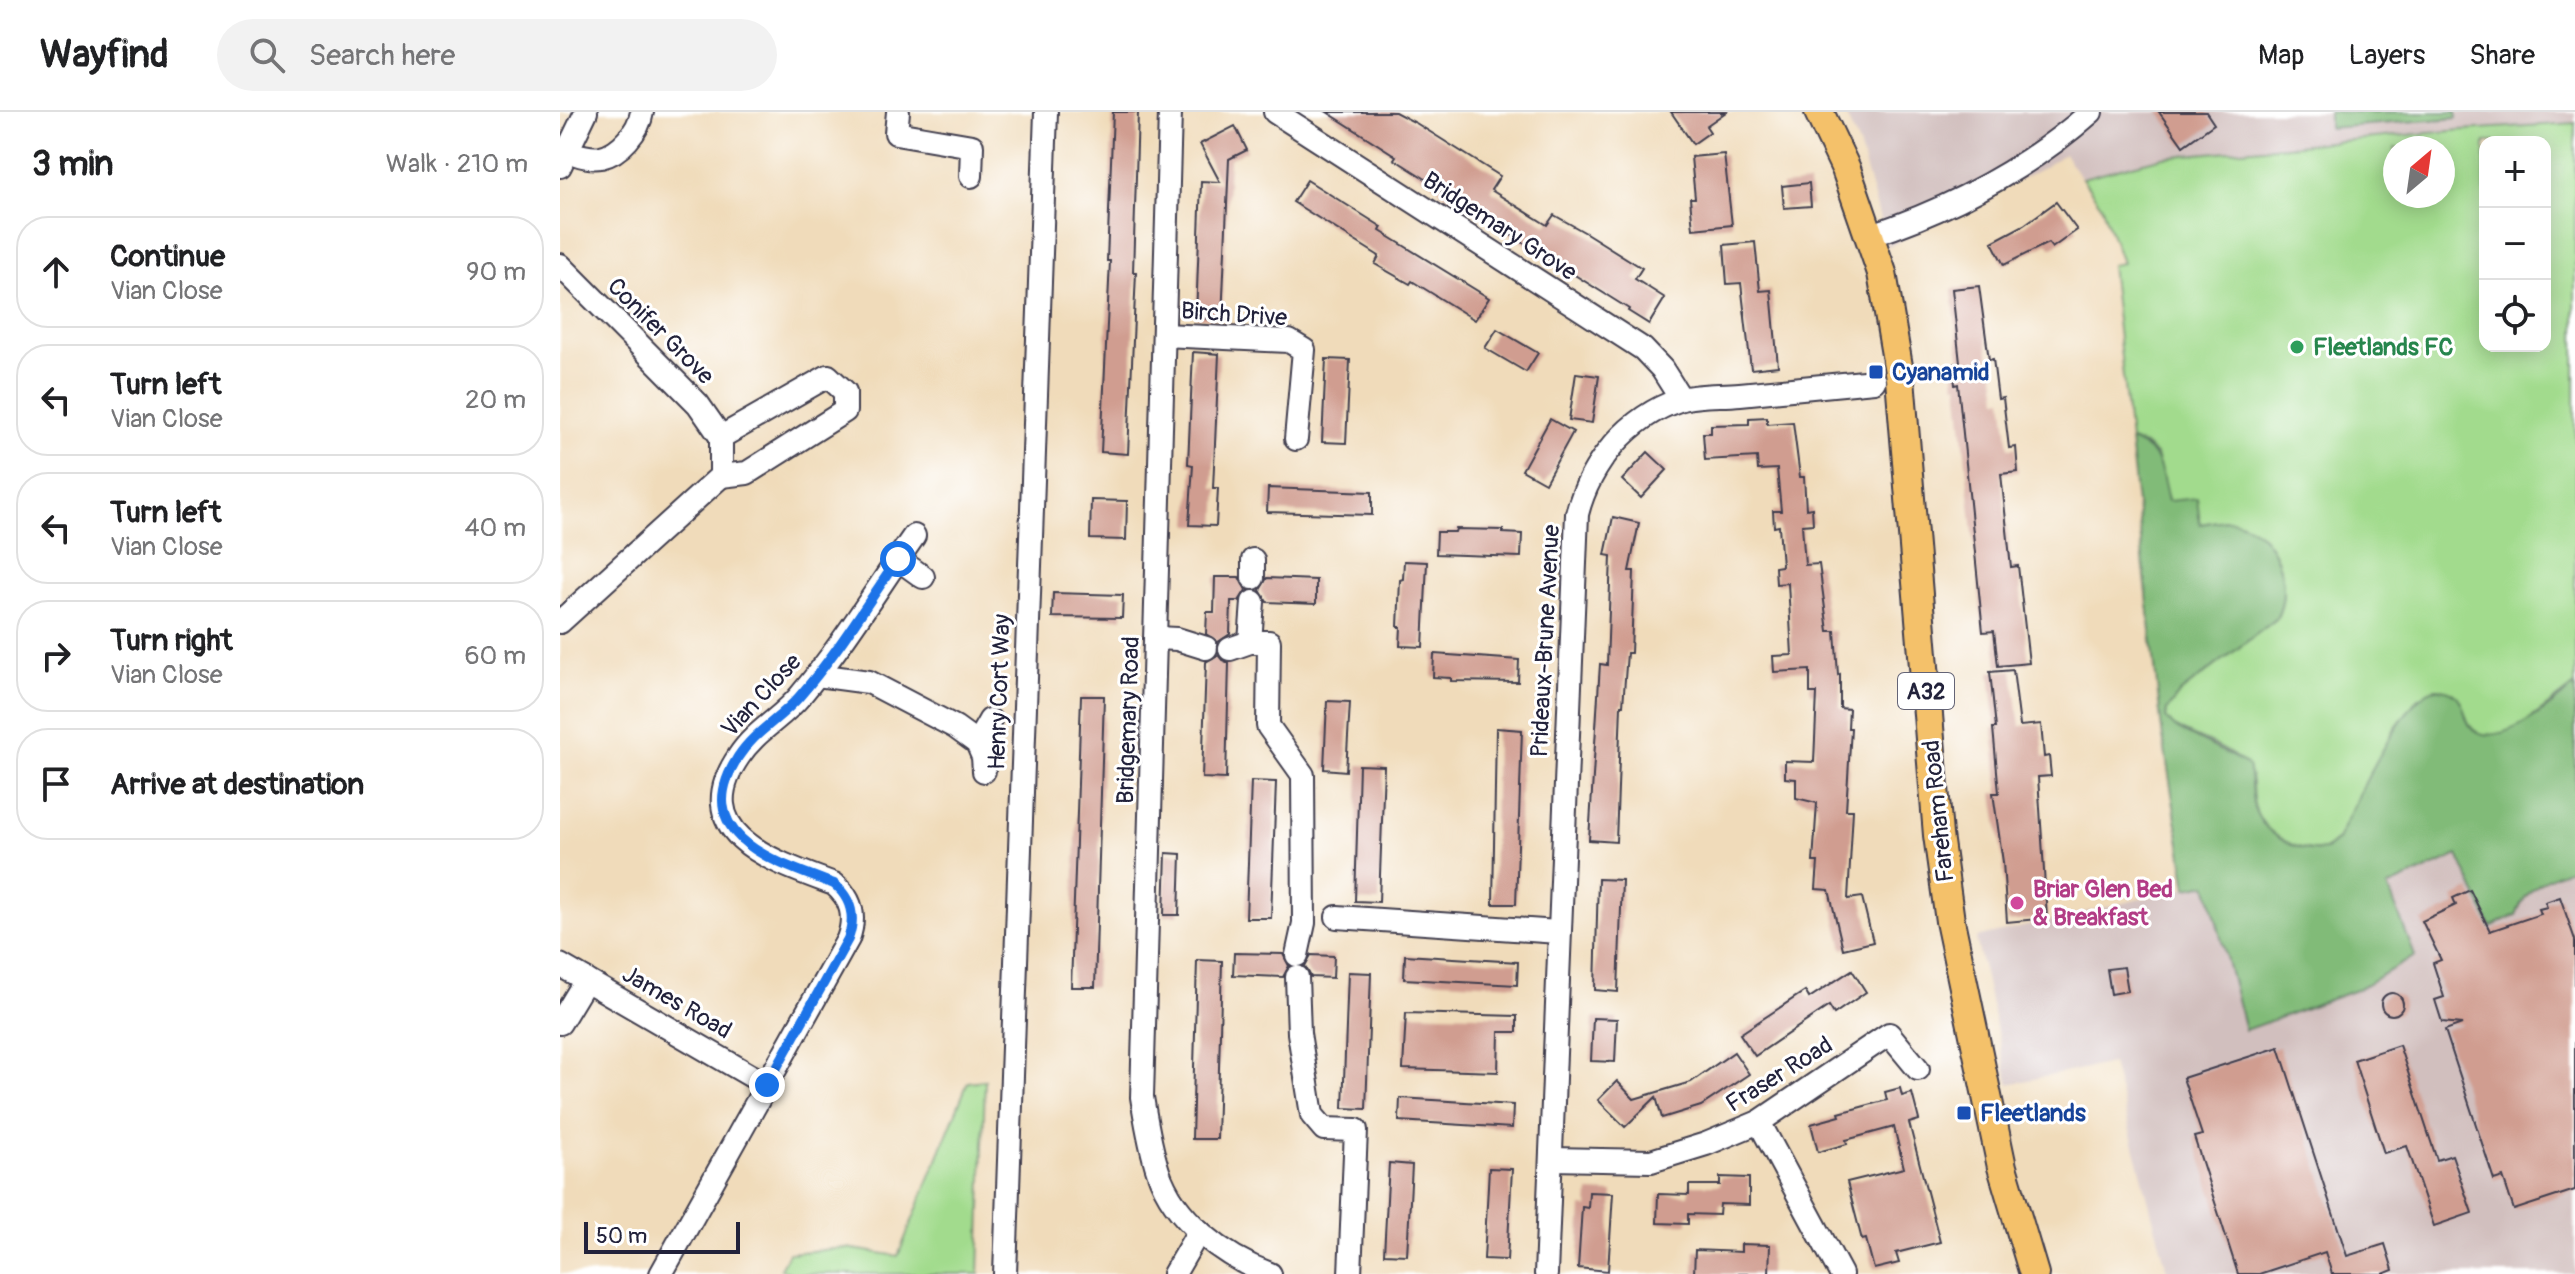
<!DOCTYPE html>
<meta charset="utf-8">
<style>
body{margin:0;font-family:Pangolin,sans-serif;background:#f2f2f2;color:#202124}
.controls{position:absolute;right:24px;top:24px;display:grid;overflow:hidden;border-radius:16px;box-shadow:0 4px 20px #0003}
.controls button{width:72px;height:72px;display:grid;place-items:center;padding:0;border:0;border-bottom:2px solid #e0e0e0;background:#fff;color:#202124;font:40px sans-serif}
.compass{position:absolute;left:1823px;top:24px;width:72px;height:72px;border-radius:50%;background:#fff;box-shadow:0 4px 20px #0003;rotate:29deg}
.scale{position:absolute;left:24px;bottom:20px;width:156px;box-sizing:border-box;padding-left:8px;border:4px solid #22223b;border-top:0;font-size:22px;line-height:28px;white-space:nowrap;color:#22223b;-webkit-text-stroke:6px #fff;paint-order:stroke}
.stop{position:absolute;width:24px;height:24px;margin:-18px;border:6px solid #1a73e8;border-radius:50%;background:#fff}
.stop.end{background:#1a73e8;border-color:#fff;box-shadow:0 2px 8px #0008}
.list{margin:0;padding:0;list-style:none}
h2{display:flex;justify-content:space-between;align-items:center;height:104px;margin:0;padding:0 32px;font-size:34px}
h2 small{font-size:26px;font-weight:400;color:#757577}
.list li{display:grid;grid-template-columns:52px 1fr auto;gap:24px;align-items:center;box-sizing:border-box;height:112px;margin:0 16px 16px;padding:0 16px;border:2px solid #e0e0e0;border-radius:32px}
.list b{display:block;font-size:30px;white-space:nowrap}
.list p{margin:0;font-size:26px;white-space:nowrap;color:#757577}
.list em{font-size:26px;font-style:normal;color:#757577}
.icon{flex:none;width:44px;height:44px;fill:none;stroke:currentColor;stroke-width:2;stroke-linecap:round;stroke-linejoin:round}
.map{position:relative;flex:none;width:2015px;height:1162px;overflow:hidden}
header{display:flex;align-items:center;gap:48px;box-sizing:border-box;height:112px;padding:0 40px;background:#fff;border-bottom:2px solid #e0e0e0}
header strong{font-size:38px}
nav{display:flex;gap:44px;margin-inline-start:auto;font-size:28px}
.search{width:560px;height:72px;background:#f2f2f2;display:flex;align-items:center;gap:20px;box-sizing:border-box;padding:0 28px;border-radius:44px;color:#757577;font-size:30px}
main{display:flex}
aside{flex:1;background:#fff}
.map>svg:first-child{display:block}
.industrial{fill:#d1bfbe;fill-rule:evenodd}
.green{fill:#a2db8d;stroke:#627e64;stroke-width:2;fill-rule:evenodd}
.forest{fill:#81bb78;stroke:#526e5a;stroke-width:2}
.building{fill:#d09d90}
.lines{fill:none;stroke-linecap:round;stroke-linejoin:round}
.minor-casing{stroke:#413e4e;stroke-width:26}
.major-casing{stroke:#413e4e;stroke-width:32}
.minor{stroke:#fff;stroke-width:22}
.major{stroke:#f4c16a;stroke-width:28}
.route{stroke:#1a73e8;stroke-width:10}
.leisure-dot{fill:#2e9e5b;stroke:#fff;stroke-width:3}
.transit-dot{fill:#1a4fb4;stroke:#fff;stroke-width:3}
.hotel-dot{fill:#d1479c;stroke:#fff;stroke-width:3}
.labels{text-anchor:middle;stroke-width:6;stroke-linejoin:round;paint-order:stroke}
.shield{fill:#fff;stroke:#646476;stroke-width:2}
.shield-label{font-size:22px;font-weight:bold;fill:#22223b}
.street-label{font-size:24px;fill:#22223b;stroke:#fff}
.leisure-label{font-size:24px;font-weight:bold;fill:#27864d;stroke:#fff;text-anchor:start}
.transit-label{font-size:24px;font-weight:bold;fill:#164399;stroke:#fff;text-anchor:start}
.hotel-label{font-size:24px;font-weight:bold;fill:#b23c85;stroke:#fff;text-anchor:start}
</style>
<header>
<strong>Wayfind</strong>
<div class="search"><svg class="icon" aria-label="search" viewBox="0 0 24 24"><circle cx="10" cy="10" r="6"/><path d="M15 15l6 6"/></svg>Search here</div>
<nav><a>Map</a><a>Layers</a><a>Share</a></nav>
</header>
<main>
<aside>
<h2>3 min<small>Walk · 210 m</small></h2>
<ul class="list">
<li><svg class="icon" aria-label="ahead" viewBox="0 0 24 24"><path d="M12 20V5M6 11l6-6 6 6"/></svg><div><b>Continue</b><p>Vian Close</p></div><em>90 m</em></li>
<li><svg class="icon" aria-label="left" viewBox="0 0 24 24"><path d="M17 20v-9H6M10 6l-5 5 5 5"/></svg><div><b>Turn left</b><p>Vian Close</p></div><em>20 m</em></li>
<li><svg class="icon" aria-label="left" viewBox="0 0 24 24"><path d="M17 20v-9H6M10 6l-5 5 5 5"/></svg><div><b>Turn left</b><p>Vian Close</p></div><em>40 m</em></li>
<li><svg class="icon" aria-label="right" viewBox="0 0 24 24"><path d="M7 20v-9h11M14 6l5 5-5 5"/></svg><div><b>Turn right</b><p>Vian Close</p></div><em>60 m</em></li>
<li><svg class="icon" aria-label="arrive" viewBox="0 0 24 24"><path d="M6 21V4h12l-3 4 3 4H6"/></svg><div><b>Arrive at destination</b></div></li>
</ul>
</aside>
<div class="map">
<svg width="2015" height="1162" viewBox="0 0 2015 1162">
<rect width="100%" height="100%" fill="#fff"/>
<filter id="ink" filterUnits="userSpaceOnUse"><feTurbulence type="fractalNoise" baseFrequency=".0125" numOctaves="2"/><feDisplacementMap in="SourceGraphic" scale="16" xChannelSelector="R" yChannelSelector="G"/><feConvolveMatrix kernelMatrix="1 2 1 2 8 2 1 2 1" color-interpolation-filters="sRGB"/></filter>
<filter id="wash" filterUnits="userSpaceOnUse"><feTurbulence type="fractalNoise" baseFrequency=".006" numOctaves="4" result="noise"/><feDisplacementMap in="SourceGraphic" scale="32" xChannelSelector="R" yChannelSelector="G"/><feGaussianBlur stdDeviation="1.8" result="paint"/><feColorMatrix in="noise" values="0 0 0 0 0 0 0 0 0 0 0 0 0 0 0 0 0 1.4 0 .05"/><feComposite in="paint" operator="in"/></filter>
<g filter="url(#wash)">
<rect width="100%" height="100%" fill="#f0dbba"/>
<path class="industrial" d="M 1284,0 L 2015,0 L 2015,1162 L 1608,1162 L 1552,951 L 1449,972 L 1416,826 L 1626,776 L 1602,619 L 1551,153 L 1562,151 L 1541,93 L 1504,42 L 1483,56 L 1328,135 L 1299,33 ZM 1925,30 L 1985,30 L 1985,234 L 1925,234 ZM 1835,36 L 1883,36 L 1883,84 L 1835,84 Z"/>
<g class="green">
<path d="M 2015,11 L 2015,573 L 1969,608 L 1942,624 L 1909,627 L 1858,586 L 1835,616 L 1777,728 L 1765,738 C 1738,741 1704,723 1695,696 C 1688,675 1699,669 1681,650 C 1668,636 1632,624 1614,615 L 1606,607 L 1607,598 L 1620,581 L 1716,507 C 1735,473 1714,414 1671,408 C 1662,407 1650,411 1640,412 L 1608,389 L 1596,343 L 1585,333 L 1570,329 L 1551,153 L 1562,151 L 1541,93 L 1522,66 L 1603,45 L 1902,18 ZM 1925,30 L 1985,30 L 1985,234 L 1925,234 ZM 1835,36 L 1883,36 L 1883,84 L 1835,84 Z"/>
<polygon points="425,968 419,1162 231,1162 220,1156 229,1141 286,1136 338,1144 408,970"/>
</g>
<g class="forest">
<polygon points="1769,0 1896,0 1897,6 1769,16"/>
<path d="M 1570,329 C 1602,337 1601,360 1608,389 L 1637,386 L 1640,412 C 1650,411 1662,407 1671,408 C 1714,414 1735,473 1716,507 L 1620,581 L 1607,598 L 1606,606 L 1614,615 L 1687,652 C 1693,667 1690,680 1694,695 C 1703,723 1738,741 1765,738 L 1777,728 C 1791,699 1845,579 1876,577 C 1910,576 1900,608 1914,618 C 1941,637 1996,590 2015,573 L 2015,755 C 1987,766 1966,774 1956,803 L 1931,815 L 1898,743 L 1828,775 L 1855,844 L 1796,878 L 1685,918 L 1647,772 L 1627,776 L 1602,619 Z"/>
</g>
<g id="blocks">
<g class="building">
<polygon points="553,0 578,0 573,160 576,160 568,342 541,340 550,149 547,149"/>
<polygon points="767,0 835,0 856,11 940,64 931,78 987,113 994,103 1026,121 1082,156 1075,167 1105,186 1089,212 1068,199 1069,197 879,78 880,76 834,47 836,44"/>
<polygon points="1111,0 1166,0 1146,14 1150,20 1133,32"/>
<polygon points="1599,0 1646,0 1654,12 1623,34"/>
<polygon points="675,14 687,38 669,47 662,207 636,206 641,69 660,70 640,32"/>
<polygon points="1164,42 1172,113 1133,117 1130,86 1135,86 1131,45"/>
<polygon points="747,68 822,115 820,119 929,186 915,208 852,169 850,172 815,152 819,144 733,90"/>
<polygon points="1249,71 1251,94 1224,96 1222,74"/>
<polygon points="1496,90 1517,118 1492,136 1488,131 1444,153 1432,130 1464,113"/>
<polygon points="1195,130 1200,179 1211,178 1218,254 1191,257 1181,171 1167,172 1164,133"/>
<polygon points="1419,174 1429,248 1433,247 1438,287 1443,286 1449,336 1456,335 1458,360 1441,362 1451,455 1458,454 1469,551 1438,554 1434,519 1423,520 1398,272 1395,273 1393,252 1400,251 1392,177"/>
<polygon points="937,217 978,241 966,260 925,236"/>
<polygon points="633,240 659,242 653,376 658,376 656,414 629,413 633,353 628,352"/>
<polygon points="766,247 790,248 786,331 762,330"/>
<polygon points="1016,261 1039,264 1032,311 1009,308"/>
<polygon points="1207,305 1207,312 1233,310 1240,365 1244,365 1246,397 1252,396 1253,412 1242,413 1245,453 1259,452 1268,519 1275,519 1278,563 1280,562 1280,596 1289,597 1288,616 1291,616 1286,698 1293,698 1288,787 1302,785 1313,830 1283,837 1269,778 1256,777 1258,750 1253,750 1257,691 1236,686 1236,667 1225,666 1225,649 1254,650 1257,581 1250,581 1250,558 1214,560 1213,544 1232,543 1228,471 1216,472 1215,455 1222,454 1219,414 1214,415 1213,399 1221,399 1217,357 1198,358 1197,345 1145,348 1143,321 1151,321 1151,313 1189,312 1189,306"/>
<polygon points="990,307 1013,320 985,371 962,358"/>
<polygon points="1088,340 1107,358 1081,386 1062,368"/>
<polygon points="708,376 812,380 812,403 707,400"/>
<polygon points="531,388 567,389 566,428 530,427"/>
<polygon points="1053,405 1079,411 1069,459 1074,459 1071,541 1067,541 1063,593 1061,593 1056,730 1029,728 1040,552 1047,553 1051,444 1045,443"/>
<polygon points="896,417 943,418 943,421 962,422 961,445 876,442 877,420 895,420"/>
<polygon points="844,449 867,450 863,535 840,534 841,515 838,515 840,468 843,467"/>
<polygon points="655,465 679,465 686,478 679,489 671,489 670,522 658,530 646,522 647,500 654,500"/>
<polygon points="707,466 756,468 756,492 707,490 700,478"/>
<polygon points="493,481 563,483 562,506 492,505"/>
<polygon points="874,542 959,548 958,570 891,569 891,566 873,565"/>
<polygon points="658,543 662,548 669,551 666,667 642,666 646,550"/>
<polygon points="1453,558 1460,614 1481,612 1484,645 1489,644 1491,664 1478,665 1487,806 1447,810 1443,750 1433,681 1439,681 1433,616 1436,616 1430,560"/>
<polygon points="521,584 544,584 535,875 511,875"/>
<polygon points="767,589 790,590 786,659 764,657"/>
<polygon points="936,616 962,618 956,792 933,792"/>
<polygon points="799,653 824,654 819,790 795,789"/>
<polygon points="691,669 716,670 711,806 686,806"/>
<polygon points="606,741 621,742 619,803 604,803"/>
<polygon points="1038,767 1062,768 1058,880 1035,878"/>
<polygon points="1910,778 1930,819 1981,802 1979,797 1987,795 1985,790 2000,785 2015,828 2015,1078 1954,1098 1943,1065 1934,1068 1885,918 1902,912 1882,910 1875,888 1884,885 1873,851 1881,848 1862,809 1896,793 1893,786"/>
<polygon points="674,841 723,842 729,854 723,865 673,863"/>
<polygon points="751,843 774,844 773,866 751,865 745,854"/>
<polygon points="845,843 958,850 957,873 844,867"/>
<polygon points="637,848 662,849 657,1027 632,1027"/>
<polygon points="1564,855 1568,879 1551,882 1547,857"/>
<polygon points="1292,858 1306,880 1274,902 1269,894 1195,944 1180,922 1245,879 1249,886"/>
<polygon points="788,860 811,861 806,997 783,996"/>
<circle cx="1832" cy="892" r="11"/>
<polygon points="846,901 957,904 957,920 939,920 938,960 843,957"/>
<polygon points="1033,906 1057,907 1055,950 1031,949"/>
<polygon points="1839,933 1877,1048 1892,1043 1912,1101 1874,1114 1847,1034 1824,1041 1794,948"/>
<polygon points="1719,935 1787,1144 1825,1132 1833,1158 1823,1162 1772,1162 1765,1140 1699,1162 1678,1162 1634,1025 1642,1023 1623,966"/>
<polygon points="1174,940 1189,962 1141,994 1102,1006 1096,985 1065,1015 1038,988 1057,969 1074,987 1131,970"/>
<polygon points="1340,976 1342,984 1352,981 1359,1008 1349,1011 1380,1130 1336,1141 1339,1151 1314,1157 1306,1127 1302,1128 1287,1070 1344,1056 1334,1015 1286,1028 1287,1032 1258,1040 1251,1012 1280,1004 1279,1001 1327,988 1325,980"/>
<polygon points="840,986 953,993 952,1016 839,1009"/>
<polygon points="829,1051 852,1053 847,1143 824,1142"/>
<polygon points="929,1056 952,1057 947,1148 924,1147"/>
<polygon points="1160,1065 1189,1066 1189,1093 1160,1092 1159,1103 1128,1102 1128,1112 1097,1111 1098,1082 1129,1083 1129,1073 1160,1073"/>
<polygon points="1029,1080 1053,1081 1048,1159 1018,1156 1022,1095 1028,1096"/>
<polygon points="1181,1132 1210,1133 1209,1162 1134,1162 1135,1138 1181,1140"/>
</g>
</g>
</g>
<g filter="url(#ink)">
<use href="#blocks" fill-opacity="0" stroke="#413e4e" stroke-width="2"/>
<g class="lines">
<defs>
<g id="minor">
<polyline points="338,0 336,21 412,34 411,64"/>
<path d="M 610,0 L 582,985 C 586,1009 590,1035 598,1059 C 614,1108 664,1145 710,1162"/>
<polyline points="715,0 1083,237 1102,257 1121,287"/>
<path d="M 9,40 C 19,43 29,47 41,45 C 60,41 79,19 82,0"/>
<polyline points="0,54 26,0"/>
<path d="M 1309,124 C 1391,97 1467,57 1531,0"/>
<polyline points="0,153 138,292 161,325 161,364 0,510"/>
<polyline points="604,223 729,229 744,238 736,327"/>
<polyline points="161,364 187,361 285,299 285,280 268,264 161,325"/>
<polyline points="338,447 363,465"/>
<polyline points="693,448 693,466"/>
<polyline points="597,526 617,527 646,536"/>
<polyline points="690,530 693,490"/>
<polyline points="670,537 690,530 709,530 708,614 743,663 744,811 737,843"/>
<polyline points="257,563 309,570 395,615 417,631 423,645 424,659"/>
<polyline points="417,631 430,608"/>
<polyline points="777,805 998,820"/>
<polyline points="0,853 207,973"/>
<polyline points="737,865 739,921 749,984 752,1003 764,1017 796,1018 790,1162"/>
<polyline points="0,911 26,868"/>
<polyline points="1199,1010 1281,1162"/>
<polyline points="992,1047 1091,1049 1146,1032 1199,1010 1329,922 1358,957"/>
<path d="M 101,1162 L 288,827 C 296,805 292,787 274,772 C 218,751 125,723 179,644 C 195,619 222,606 240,584 C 282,534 316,478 354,424"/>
<polyline points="445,1162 486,0"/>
<polyline points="614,1162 639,1119"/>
<path d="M 986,1162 L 1017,402 C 1030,351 1069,305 1119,288 C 1137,282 1161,284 1180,282 C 1225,278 1269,273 1314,269"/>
</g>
<polyline id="major" points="1259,0 1286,57 1322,161 1340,266 1378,723 1390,809 1442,1055 1474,1162"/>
</defs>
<use href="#minor" class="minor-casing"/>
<use href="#major" class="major-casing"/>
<use href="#minor" class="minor"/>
<use href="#major" class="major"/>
</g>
</g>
<g class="lines" filter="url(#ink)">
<path class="route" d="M 207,973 L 288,827 C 296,805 292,787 274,772 C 218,751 127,725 178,645 C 194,620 220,607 239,585 C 276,543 306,493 338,447"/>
</g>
<circle class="leisure-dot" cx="1737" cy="235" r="8"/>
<g class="transit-dot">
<rect x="1308" y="252" width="16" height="16" rx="4"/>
<rect x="1396" y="993" width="16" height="16" rx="4"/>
</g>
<circle class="hotel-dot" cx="1457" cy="791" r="8"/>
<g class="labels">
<rect class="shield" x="1338" y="561" width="56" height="36" rx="6"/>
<g class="shield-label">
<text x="1366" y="587">A32</text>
</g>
<g class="street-label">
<text transform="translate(940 114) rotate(33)" y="8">Bridgemary Grove</text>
<text transform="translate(674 202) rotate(4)" y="8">Birch Drive</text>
<text transform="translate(101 219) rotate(45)" y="8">Conifer Grove</text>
<text transform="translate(985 529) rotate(-87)" y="8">Prideaux-Brune Avenue</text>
<text transform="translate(439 580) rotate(-88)" y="8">Henry Cort Way</text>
<text transform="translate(201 583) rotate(-47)" y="8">Vian Close</text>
<text transform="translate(568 608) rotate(-88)" y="8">Bridgemary Road</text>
<text transform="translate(1378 699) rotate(-96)" y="8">Fareham Road</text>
<text transform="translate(117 890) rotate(30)" y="8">James Road</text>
<text transform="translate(1219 962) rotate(-32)" y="8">Fraser Road</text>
</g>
<g class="leisure-label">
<text x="1753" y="243">Fleetlands FC</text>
</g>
<g class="transit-label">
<text x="1332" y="268">Cyanamid</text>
<text x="1420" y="1009">Fleetlands</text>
</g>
<g class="hotel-label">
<text x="1473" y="785">Briar Glen Bed<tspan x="1473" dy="28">&amp; Breakfast</tspan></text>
</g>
</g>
</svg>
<div class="controls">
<button>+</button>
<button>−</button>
<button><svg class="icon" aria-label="locate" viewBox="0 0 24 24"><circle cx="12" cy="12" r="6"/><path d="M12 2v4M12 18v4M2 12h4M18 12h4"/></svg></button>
</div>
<svg class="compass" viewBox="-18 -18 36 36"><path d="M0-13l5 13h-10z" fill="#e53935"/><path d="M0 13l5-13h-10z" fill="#757577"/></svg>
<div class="scale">50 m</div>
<div class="stop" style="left:338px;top:447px"></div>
<div class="stop end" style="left:207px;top:973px"></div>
</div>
</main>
